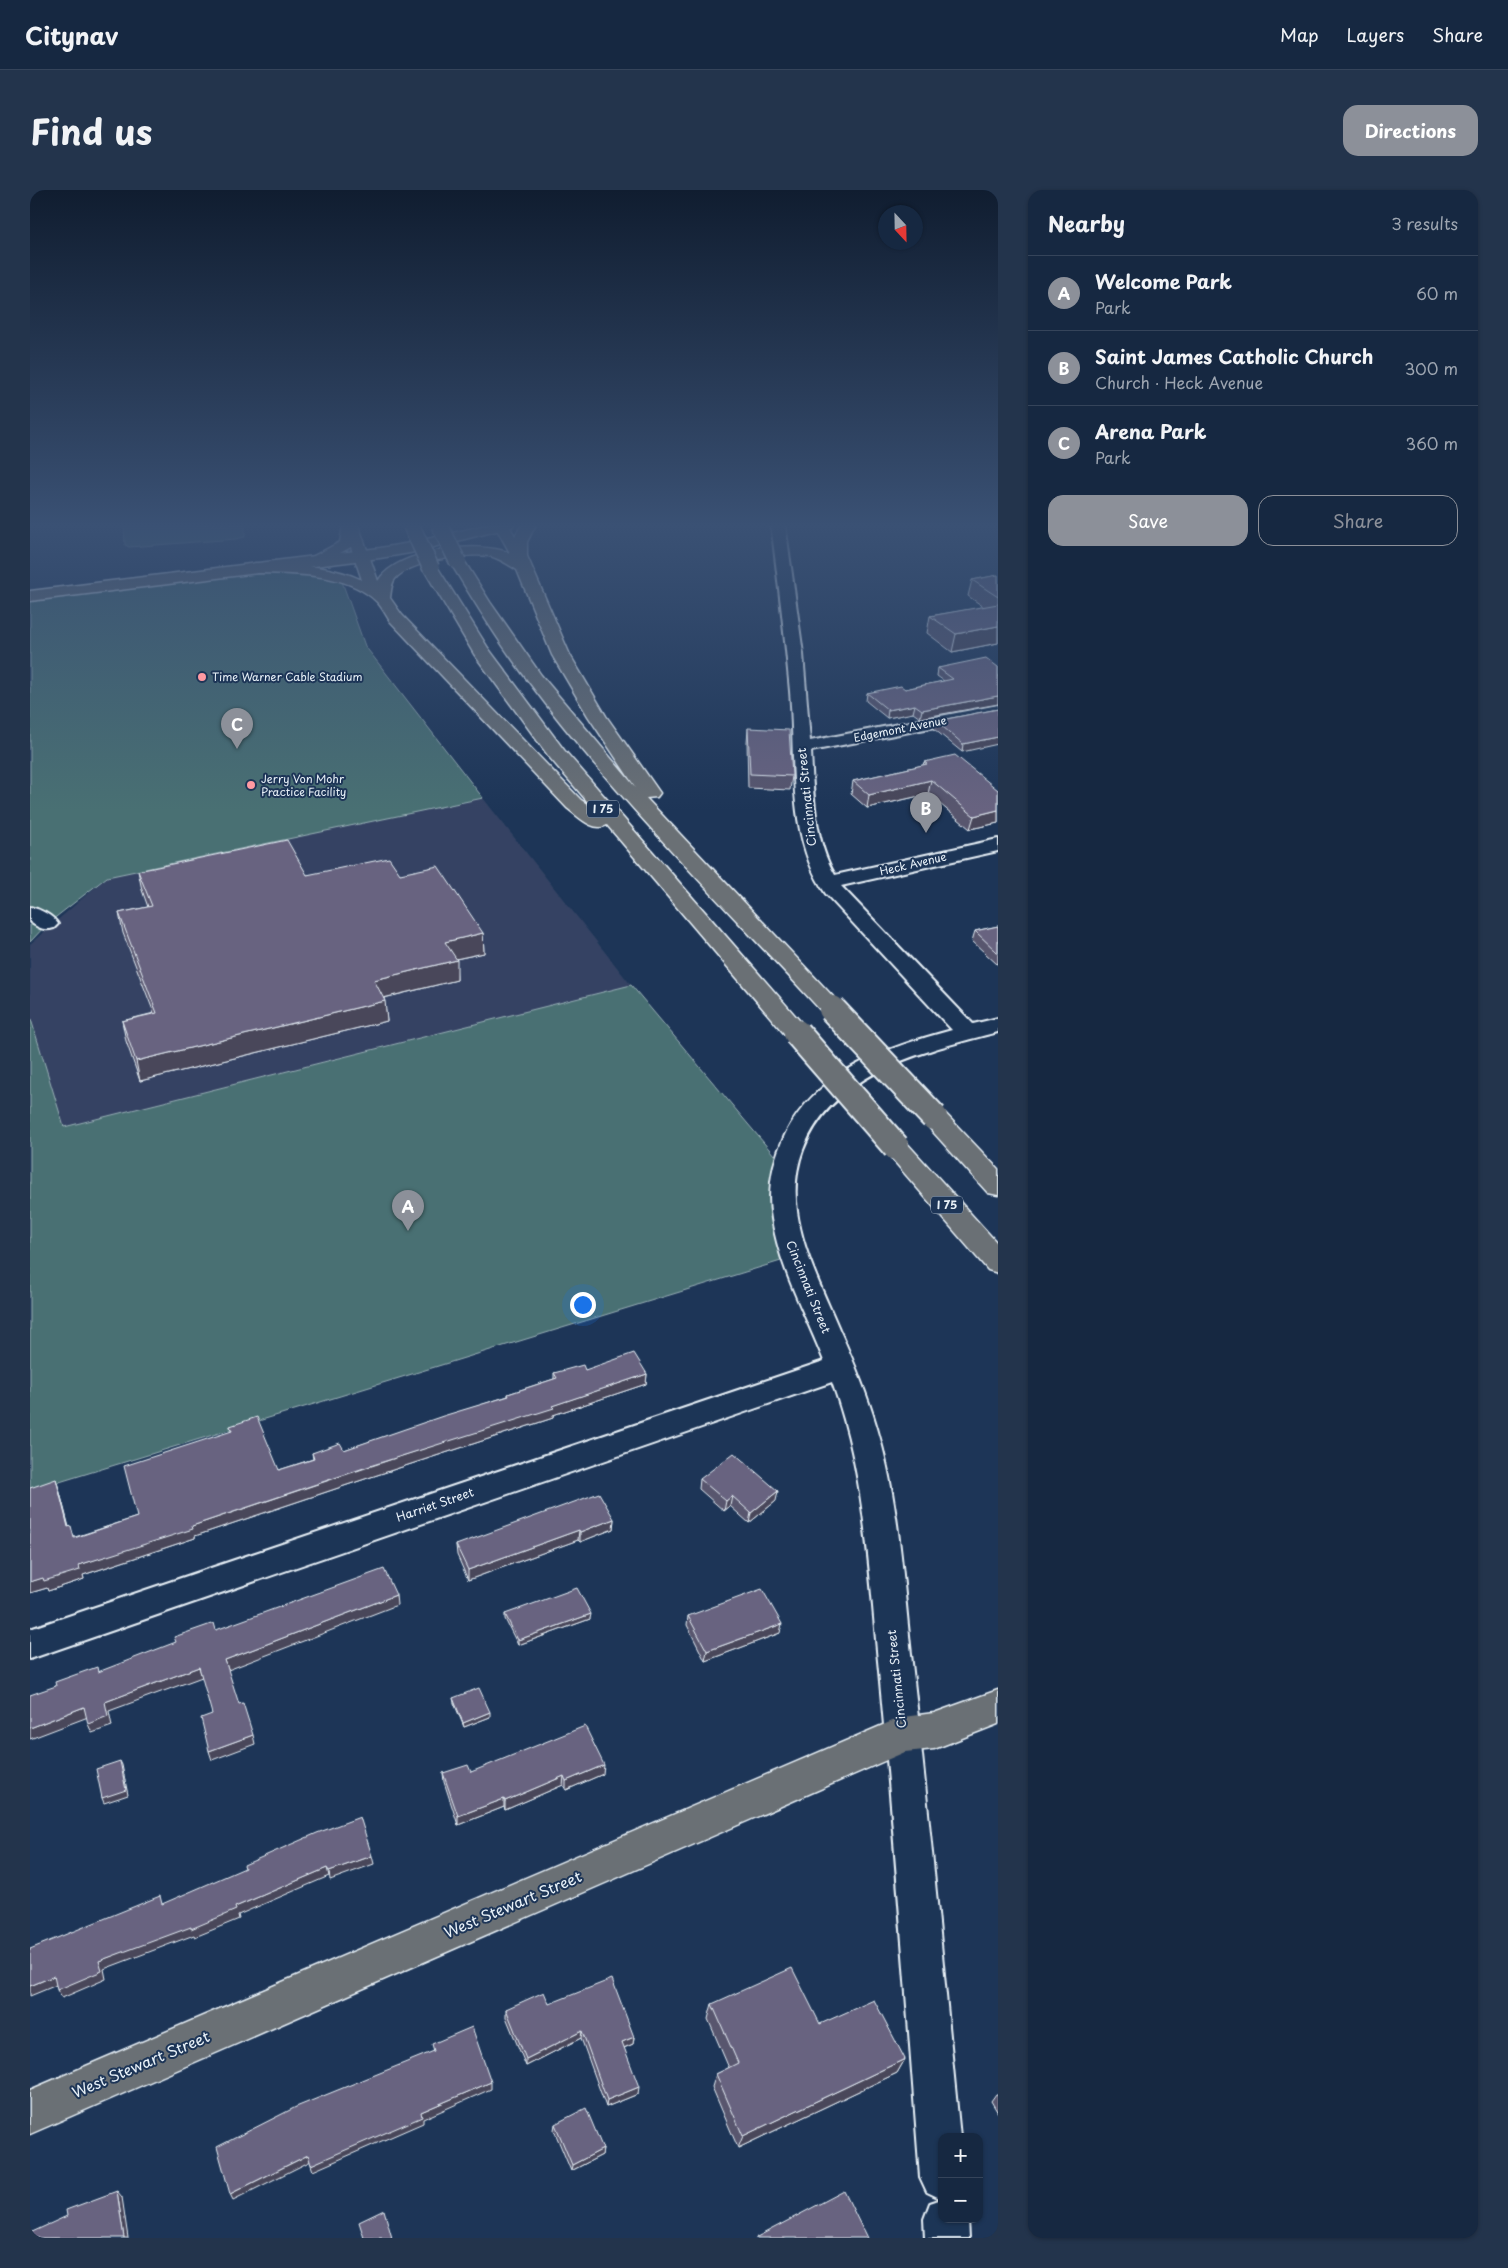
<!DOCTYPE html>
<meta charset="utf-8">
<style>
body{margin:0;font-family:"Playpen Sans",sans-serif;background:#23344c;color:#f1f3f6}
.controls{position:absolute;right:15px;bottom:15px;display:grid;overflow:hidden;border-radius:10px;box-shadow:0 1px 4px #0004}
.controls button{width:45px;height:45px;display:grid;place-items:center;padding:0;border:0;border-bottom:1px solid #35445a;background:#162841;color:#f1f3f6;font:25px sans-serif}
.compass{position:absolute;left:848px;top:15px;width:45px;height:45px;border-radius:50%;background:#162841;box-shadow:0 1px 4px #0004;rotate:158deg}
.you{position:absolute;left:552px;top:1114px;width:18px;height:18px;margin:-12px;border:4px solid #fff;border-radius:50%;background:#1a73e8;box-shadow:0 0 0 8px #1a73e833}
.badge{display:grid;place-items:center;width:32px;height:32px;border-radius:50%;background:#8c9099;color:#fff;font-size:16px;font-weight:700}
.pin{position:absolute;translate:-50% -41px;filter:drop-shadow(0 1px 2px #0008)}
.pin::after{content:'';position:absolute;top:26px;width:18px;height:15px;background:inherit;clip-path:polygon(0 0,100% 0,50% 100%)}
.list{margin:0;padding:0;list-style:none}
h2{display:flex;justify-content:space-between;align-items:center;height:65px;margin:0;padding:0 20px;font-size:21px}
h2 small{font-size:16px;font-weight:400;color:#9ea6b1}
.list li{display:grid;grid-template-columns:32px 1fr auto;gap:15px;align-items:center;box-sizing:border-box;height:75px;padding:0 20px;border-top:1px solid #35445a}
.list b{display:block;font-size:19px;white-space:nowrap}
.list p{margin:0;font-size:16px;white-space:nowrap;color:#9ea6b1}
.list em{font-size:16px;font-style:normal;color:#9ea6b1}
.actions{display:flex;gap:10px;padding:15px 20px}
.actions a{flex:1;padding:11px 0;border:1px solid #8c9099;border-radius:15px;text-align:center;font-size:18px;color:#8c9099}
.actions .main{background:#8c9099;color:#fff}
.map{position:relative;flex:none;width:968px;height:2048px;overflow:hidden;border-radius:15px}
header{display:flex;align-items:center;gap:30px;box-sizing:border-box;height:70px;padding:0 25px;background:#162841;border-bottom:1px solid #35445a}
header strong{font-size:24px}
nav{display:flex;gap:28px;margin-inline-start:auto;font-size:18px}
.intro{display:flex;align-items:center;justify-content:space-between;box-sizing:border-box;height:120px;padding:0 30px}
h1{margin:0;font-size:35px}
.button{padding:12px 22px;border-radius:15px;background:#8c9099;color:#fff;font-size:18px;font-weight:700}
main{display:flex;gap:30px;padding:0 30px}
aside{flex:1;background:#162841;border-radius:15px;box-shadow:0 1px 4px #0004}
.map>svg:first-child{display:block}
.built{fill:#344363}
.green{fill:#4a7073;stroke:#99b0b6}
.lines{fill:none;stroke-linecap:round;stroke-linejoin:round}
.minor-casing{stroke:#e8f1f8;stroke-width:4}
.major-casing{stroke:#e8f1f8;stroke-width:3}
.highway-casing{stroke:#e8f1f8;stroke-width:3}
.minor{fill:#1d3557;fill-rule:evenodd}
.major{fill:#6a7074;fill-rule:evenodd}
.highway{fill:#6a7074;fill-rule:evenodd}
.highway-bridge-far1-casing{stroke:#e8f1f8;stroke-width:19;stroke-linecap:butt}
.highway-bridge-casing{stroke:#e8f1f8;stroke-width:30;stroke-linecap:butt}
.highway-bridge-far1{stroke:#6a7074;stroke-width:16}
.highway-bridge{stroke:#6a7074;stroke-width:26}
.wall{fill:#59566e;stroke:#e8f1f8}
.shaded-wall{fill:#49465a;stroke:#e8f1f8}
.building{fill:#686480;stroke:#e8f1f8}
.poi-dot{fill:#ff9aa2;stroke:#1d3557;stroke-width:2}
.labels{text-anchor:middle;stroke-width:4;stroke-linejoin:round;paint-order:stroke}
.far-poi-label{font-size:11px;fill:#e8f1f8;stroke:#1d3557;text-anchor:start}
.far-street-label{font-size:11px;fill:#e8f1f8;stroke:#1d3557}
.shield{fill:#1d3557;stroke:#abb9c8;stroke-width:1}
.shield-label{font-size:11px;font-weight:bold;fill:#e8f1f8}
.street-label{font-size:12px;fill:#e8f1f8;stroke:#1d3557}
.near-street-label{font-size:15px;fill:#e8f1f8;stroke:#1d3557}
</style>
<header>
<strong>Citynav</strong>
<nav><a>Map</a><a>Layers</a><a>Share</a></nav>
</header>
<div class="intro"><h1>Find us</h1><a class="button">Directions</a></div>
<main>
<div class="map">
<svg width="968" height="2048" viewBox="0 0 968 2048">
<rect width="100%" height="100%" fill="#1d3557"/>
<filter id="ink" filterUnits="userSpaceOnUse"><feTurbulence type="fractalNoise" baseFrequency=".02" numOctaves="2"/><feDisplacementMap in="SourceGraphic" scale="10" xChannelSelector="R" yChannelSelector="G"/><feConvolveMatrix kernelMatrix="1 2 1 2 8 2 1 2 1" color-interpolation-filters="sRGB"/></filter>
<g filter="url(#ink)">
<polygon class="built" points="453,608 601,795 33,937 0,826 0,754 77,687"/>
<g class="green">
<polygon points="94,334 215,334 215,347 206,349 99,357 95,355"/>
<polygon points="225,378 310,386 335,456 453,608 77,687 17,734 0,752 0,406"/>
<polygon points="601,795 755,978 764,1067 0,1301 0,826 34,937"/>
</g>
<g class="lines">
<defs>
<g id="minor">
<path d="M 741,334 L 755,334 L 773,464 L 780,551 L 968,515 L 968,525 L 781,561 C 783,601 784,650 805,685 L 968,649 L 968,661 L 811,696 L 943,834 L 968,828 L 968,842 C 895,861 803,881 773,960 C 750,1021 786,1084 809,1139 C 824,1172 837,1204 847,1238 C 870,1315 873,1395 882,1473 C 900,1631 914,1789 930,1947 L 912,1947 L 912,2009 L 897,2002 L 890,1987 C 877,1818 865,1649 849,1481 C 839,1383 836,1285 802,1192 L 0,1469 L 0,1439 L 794,1171 C 776,1125 750,1079 742,1029 C 737,1000 742,972 755,945 C 788,880 856,858 922,840 L 796,704 C 756,647 766,568 760,501 C 755,445 748,390 741,334 Z"/>
<path d="M 0,717 C 10,719 22,725 28,734 L 24,738 C 14,741 9,738 0,732 Z"/>
<polygon points="912,2009 912,2029 938,2029 939,2048 895,2048 894,2029 900,2013"/>
</g>
<g id="major">
<polygon points="460,334 484,334 482,337 380,363 350,368 0,411 0,401 350,358 380,353"/>
<polygon points="968,1500 968,1534 904,1559 875,1562 0,1944 0,1900 860,1532 873,1527 904,1523"/>
</g>
<g id="highway">
<path d="M 313,334 L 328,334 L 348,391 C 367,359 449,350 480,363 L 464,334 L 478,334 L 485,346 L 492,334 L 506,334 L 497,352 L 497,366 L 540,465 L 576,526 L 630,603 L 627,607 L 616,608 L 810,814 L 814,819 L 810,824 L 802,826 L 794,824 C 694,715 588,611 499,492 C 470,454 445,413 420,372 L 423,369 L 433,369 L 460,412 L 511,485 L 606,598 L 558,526 L 522,465 L 487,380 C 479,375 469,368 459,366 C 437,363 380,371 365,389 C 361,394 361,402 360,408 L 372,425 L 551,610 L 563,618 L 520,568 L 444,464 L 393,378 L 396,375 L 406,375 L 458,458 L 534,560 L 776,838 L 779,843 L 776,848 L 767,850 L 758,848 L 577,635 C 563,643 548,626 537,618 L 360,431 C 356,425 352,417 347,412 C 317,382 264,384 225,383 L 220,381 L 217,378 L 220,375 L 225,373 C 261,375 299,374 332,390 L 321,357 L 290,374 L 280,374 L 277,371 L 280,368 L 310,352 Z"/>
<polygon points="904,919 913,921 968,979 968,1005 958,1003 895,933 891,927 895,921"/>
<polygon points="866,948 875,951 968,1054 968,1083 958,1080 857,963 853,957 857,951"/>
</g>
</defs>
<use href="#minor" class="minor-casing"/>
<use href="#major" class="major-casing"/>
<use href="#highway" class="highway-casing"/>
<use href="#minor" class="minor"/>
<use href="#major" class="major"/>
<use href="#highway" class="highway"/>
<defs>
<g id="highway-bridge-far1">
<polyline points="409,334 428,372"/>
<polyline points="381,335 401,378"/>
</g>
<g id="highway-bridge">
<polyline points="802,819 904,927"/>
<polyline points="767,843 866,957"/>
</g>
</defs>
<use href="#highway-bridge-far1" class="highway-bridge-far1-casing"/>
<use href="#highway-bridge" class="highway-bridge-casing"/>
<use href="#highway-bridge-far1" class="highway-bridge-far1"/>
<use href="#highway-bridge" class="highway-bridge"/>
</g>
<g class="wall">
<polygon points="968,385 968,453 922,462 897,443 900,426 954,417 938,406 942,390"/>
<polygon points="968,477 968,514 890,528 883,523 857,528 836,511 837,503 875,499 914,491 907,486 908,478"/>
<polygon points="968,519 932,562 904,539 906,531"/>
<polygon points="718,538 762,586 760,600 718,598 717,552"/>
<polygon points="894,572 968,600 968,633 940,639 898,604 837,618 821,604 823,591 893,575"/>
<polygon points="108,681 277,685 370,684 453,743 454,763 426,769 427,790 354,808 357,831 110,891 96,851 92,831 124,823 93,743 89,723 118,717 112,700"/>
<polygon points="968,736 968,775 942,751 945,741"/>
<polygon points="555,1180 617,1184 616,1194 523,1225 523,1228 341,1287 165,1346 165,1348 53,1385 54,1389 18,1401 17,1398 0,1403 0,1298 29,1299 39,1337 45,1347 107,1327 201,1241 200,1236 249,1280 283,1269 282,1263 314,1260 478,1206 478,1204 524,1189 524,1183"/>
<polygon points="670,1289 746,1311 719,1333 700,1316 694,1321 669,1299"/>
<polygon points="584,1329 583,1339 550,1352 548,1350 438,1390 427,1365 426,1355"/>
<polygon points="475,1424 560,1429 488,1455 475,1429"/>
<polygon points="658,1426 750,1443 675,1471 657,1435"/>
<polygon points="423,1508 460,1527 434,1537 424,1513"/>
<polygon points="441,1582 573,1584 536,1600 533,1595 475,1620 474,1617 428,1635 414,1592 413,1583"/>
<polygon points="519,1814 604,1847 603,1854 594,1858 608,1904 576,1917 551,1848 496,1876 476,1827 476,1819"/>
<polygon points="682,1814 790,1834 875,1869 867,1883 708,1958 682,1897 686,1884 699,1878 678,1829"/>
<polygon points="966,1904 968,1904 968,1923 961,1911"/>
<polygon points="525,1934 573,1959 572,1965 541,1981 524,1940"/>
</g>
<g class="shaded-wall">
<polygon points="968,436 968,453 922,462 926,444"/>
<polygon points="968,506 968,514 890,528 892,520"/>
<polygon points="885,515 883,523 857,528 858,520"/>
<polygon points="968,547 968,554 932,562 933,554"/>
<polygon points="901,590 898,604 837,618 839,605"/>
<polygon points="968,620 968,633 940,639 944,626"/>
<polygon points="453,743 454,763 416,771 415,752"/>
<polygon points="427,770 427,790 345,810 344,790"/>
<polygon points="355,811 357,831 110,891 106,871"/>
<polygon points="617,1184 616,1194 523,1225 523,1228 341,1287 165,1346 165,1348 53,1385 54,1389 18,1401 17,1398 0,1403 0,1392 162,1336"/>
<polygon points="26,1289 29,1299 41,1347 38,1337"/>
<polygon points="748,1301 746,1311 719,1333 721,1323"/>
<polygon points="702,1306 700,1316 694,1321 696,1311"/>
<polygon points="584,1329 583,1339 550,1352 550,1342"/>
<polygon points="549,1340 548,1350 438,1390 438,1380"/>
<polygon points="366,1405 367,1415 198,1480 195,1470"/>
<polygon points="561,1424 560,1429 488,1455 488,1450"/>
<polygon points="752,1434 750,1443 675,1471 677,1461"/>
<polygon points="169,1477 172,1487 79,1521 82,1536 62,1543 58,1534 75,1512"/>
<polygon points="54,1517 58,1527 0,1549 0,1538"/>
<polygon points="460,1522 460,1527 434,1537 433,1533"/>
<polygon points="223,1545 225,1554 182,1570 179,1561"/>
<polygon points="90,1571 92,1575 98,1605 74,1613 72,1608"/>
<polygon points="574,1575 573,1584 536,1600 536,1591"/>
<polygon points="534,1586 533,1595 475,1620 475,1611"/>
<polygon points="474,1609 474,1617 428,1635 428,1626"/>
<polygon points="342,1666 344,1674 300,1690 299,1681"/>
<polygon points="297,1678 299,1686 208,1725 209,1729 165,1747 164,1745 74,1779 76,1789 32,1808 27,1800 69,1771 205,1717"/>
<polygon points="24,1786 29,1794 0,1806 0,1796"/>
<polygon points="552,1841 551,1848 496,1876 496,1869"/>
<polygon points="604,1847 603,1854 591,1859 592,1852"/>
<polygon points="875,1869 867,1883 708,1958 713,1946"/>
<polygon points="461,1892 461,1899 393,1929 393,1933 283,1981 281,1975 391,1922"/>
<polygon points="609,1897 608,1904 576,1917 577,1910"/>
<polygon points="573,1959 572,1965 541,1981 542,1975"/>
<polygon points="278,1965 281,1971 203,2010 200,2004"/>
<polygon points="87,2001 92,2007 98,2048 94,2048"/>
</g>
<g class="building">
<polygon points="968,385 968,407 942,390"/>
<polygon points="968,414 968,436 926,444 900,426"/>
<polygon points="956,468 968,477 968,506 892,520 885,515 858,520 837,503 871,496 875,499 923,489 908,478"/>
<polygon points="968,519 968,547 933,554 906,531"/>
<polygon points="718,538 759,540 762,586 720,584"/>
<polygon points="925,565 968,600 968,620 944,626 901,590 839,605 823,591 897,574 894,572"/>
<polygon points="257,650 277,685 359,668 370,684 408,676 453,743 415,752 427,770 344,790 355,811 106,871 92,831 127,823 89,723 122,716 108,681"/>
<polygon points="968,736 968,763 945,741"/>
<polygon points="604,1163 617,1184 522,1216 524,1218 340,1276 162,1336 163,1339 49,1375 50,1380 14,1391 13,1388 0,1392 0,1298 26,1289 38,1337 41,1336 44,1348 107,1327 94,1276 202,1241 200,1236 227,1227 249,1280 284,1269 282,1263 310,1253 314,1260 413,1226 479,1206 478,1204 527,1188 524,1183 553,1175 555,1180"/>
<polygon points="704,1263 748,1301 721,1323 702,1306 696,1311 670,1289"/>
<polygon points="569,1303 584,1329 550,1342 549,1340 438,1380 426,1355"/>
<polygon points="354,1379 366,1405 195,1470 209,1514 213,1513 223,1545 179,1561 171,1528 182,1524 169,1477 75,1512 78,1526 58,1534 54,1517 0,1538 0,1505 26,1496 25,1492 67,1477 68,1482 146,1452 144,1447 184,1433 186,1440"/>
<polygon points="547,1398 561,1424 488,1450 475,1424"/>
<polygon points="732,1399 752,1434 677,1461 658,1426"/>
<polygon points="449,1498 460,1522 433,1533 423,1508"/>
<polygon points="555,1536 574,1575 536,1591 534,1586 475,1611 474,1609 428,1626 413,1583 438,1575 441,1582"/>
<polygon points="90,1571 96,1600 72,1608 66,1579"/>
<polygon points="330,1627 342,1666 299,1681 297,1678 205,1717 206,1720 161,1739 161,1737 69,1771 72,1781 27,1800 24,1786 0,1796 0,1759 130,1706 132,1714 215,1678 214,1675 287,1643"/>
<polygon points="762,1778 790,1834 844,1810 875,1869 713,1946 686,1884 708,1873 682,1814"/>
<polygon points="582,1789 604,1847 592,1852 609,1897 577,1910 552,1841 496,1869 476,1819 514,1802 519,1814"/>
<polygon points="442,1837 461,1892 391,1922 392,1927 281,1975 278,1965 200,2004 187,1957 266,1917 404,1861 402,1854"/>
<polygon points="556,1918 573,1959 542,1975 525,1934"/>
<polygon points="87,2001 94,2048 0,2048 0,2043 37,2026 36,2020"/>
<polygon points="814,2001 837,2048 725,2048"/>
<polygon points="354,2020 362,2048 334,2048 329,2032"/>
</g>
</g>
<linearGradient id="sky" x2="0" y2="1"><stop stop-color="#101d30"/><stop offset="0.54" stop-color="#3a5174"/><stop offset="1" stop-color="#3a5174" stop-opacity="0"/></linearGradient>
<rect width="968" height="621" fill="url(#sky)"/>
<g class="poi-dot">
<circle cx="172" cy="487" r="5"/>
<circle cx="221" cy="595" r="5"/>
</g>
<g class="labels">
<g class="far-poi-label">
<text x="182" y="491">Time Warner Cable Stadium</text>
<text x="231" y="593">Jerry Von Mohr<tspan x="231" dy="13">Practice Facility</tspan></text>
</g>
<g class="far-street-label">
<text transform="translate(870 539) rotate(-11)" y="4">Edgemont Avenue</text>
<text transform="translate(883 674) rotate(-13)" y="4">Heck Avenue</text>
</g>
<g class="shield">
<rect x="557" y="610.5" width="32" height="17" rx="4"/>
<rect x="901" y="1006.5" width="32" height="17" rx="4"/>
</g>
<g class="shield-label">
<text x="573" y="623">I 75</text>
<text x="917" y="1019">I 75</text>
</g>
<g class="street-label">
<text transform="translate(777 607) rotate(-96)" y="4">Cincinnati Street</text>
<text transform="translate(778 1097) rotate(68)" y="4">Cincinnati Street</text>
<text transform="translate(405 1315) rotate(-19)" y="4">Harriet Street</text>
<text transform="translate(867 1489) rotate(-96)" y="4">Cincinnati Street</text>
</g>
<g class="near-street-label">
<text transform="translate(483 1715) rotate(-23)" y="5">West Stewart Street</text>
<text transform="translate(111 1875) rotate(-23)" y="5">West Stewart Street</text>
</g>
</g>
</svg>
<div class="controls">
<button>+</button>
<button>−</button>
</div>
<svg class="compass" viewBox="-18 -18 36 36"><path d="M0-13l5 13h-10z" fill="#e53935"/><path d="M0 13l5-13h-10z" fill="#9ea6b1"/></svg>
<div class="you"></div>
<div class="pin badge" style="left:378px;top:1041px">A</div>
<div class="pin badge" style="left:896px;top:643px">B</div>
<div class="pin badge" style="left:207px;top:559px">C</div>
</div>
<aside>
<h2>Nearby<small>3 results</small></h2>
<ul class="list">
<li><span class="badge">A</span><div><b>Welcome Park</b><p>Park</p></div><em>60 m</em></li>
<li><span class="badge">B</span><div><b>Saint James Catholic Church</b><p>Church · Heck Avenue</p></div><em>300 m</em></li>
<li><span class="badge">C</span><div><b>Arena Park</b><p>Park</p></div><em>360 m</em></li>
</ul>
<div class="actions"><a class="main">Save</a><a>Share</a></div>
</aside>
</main>
